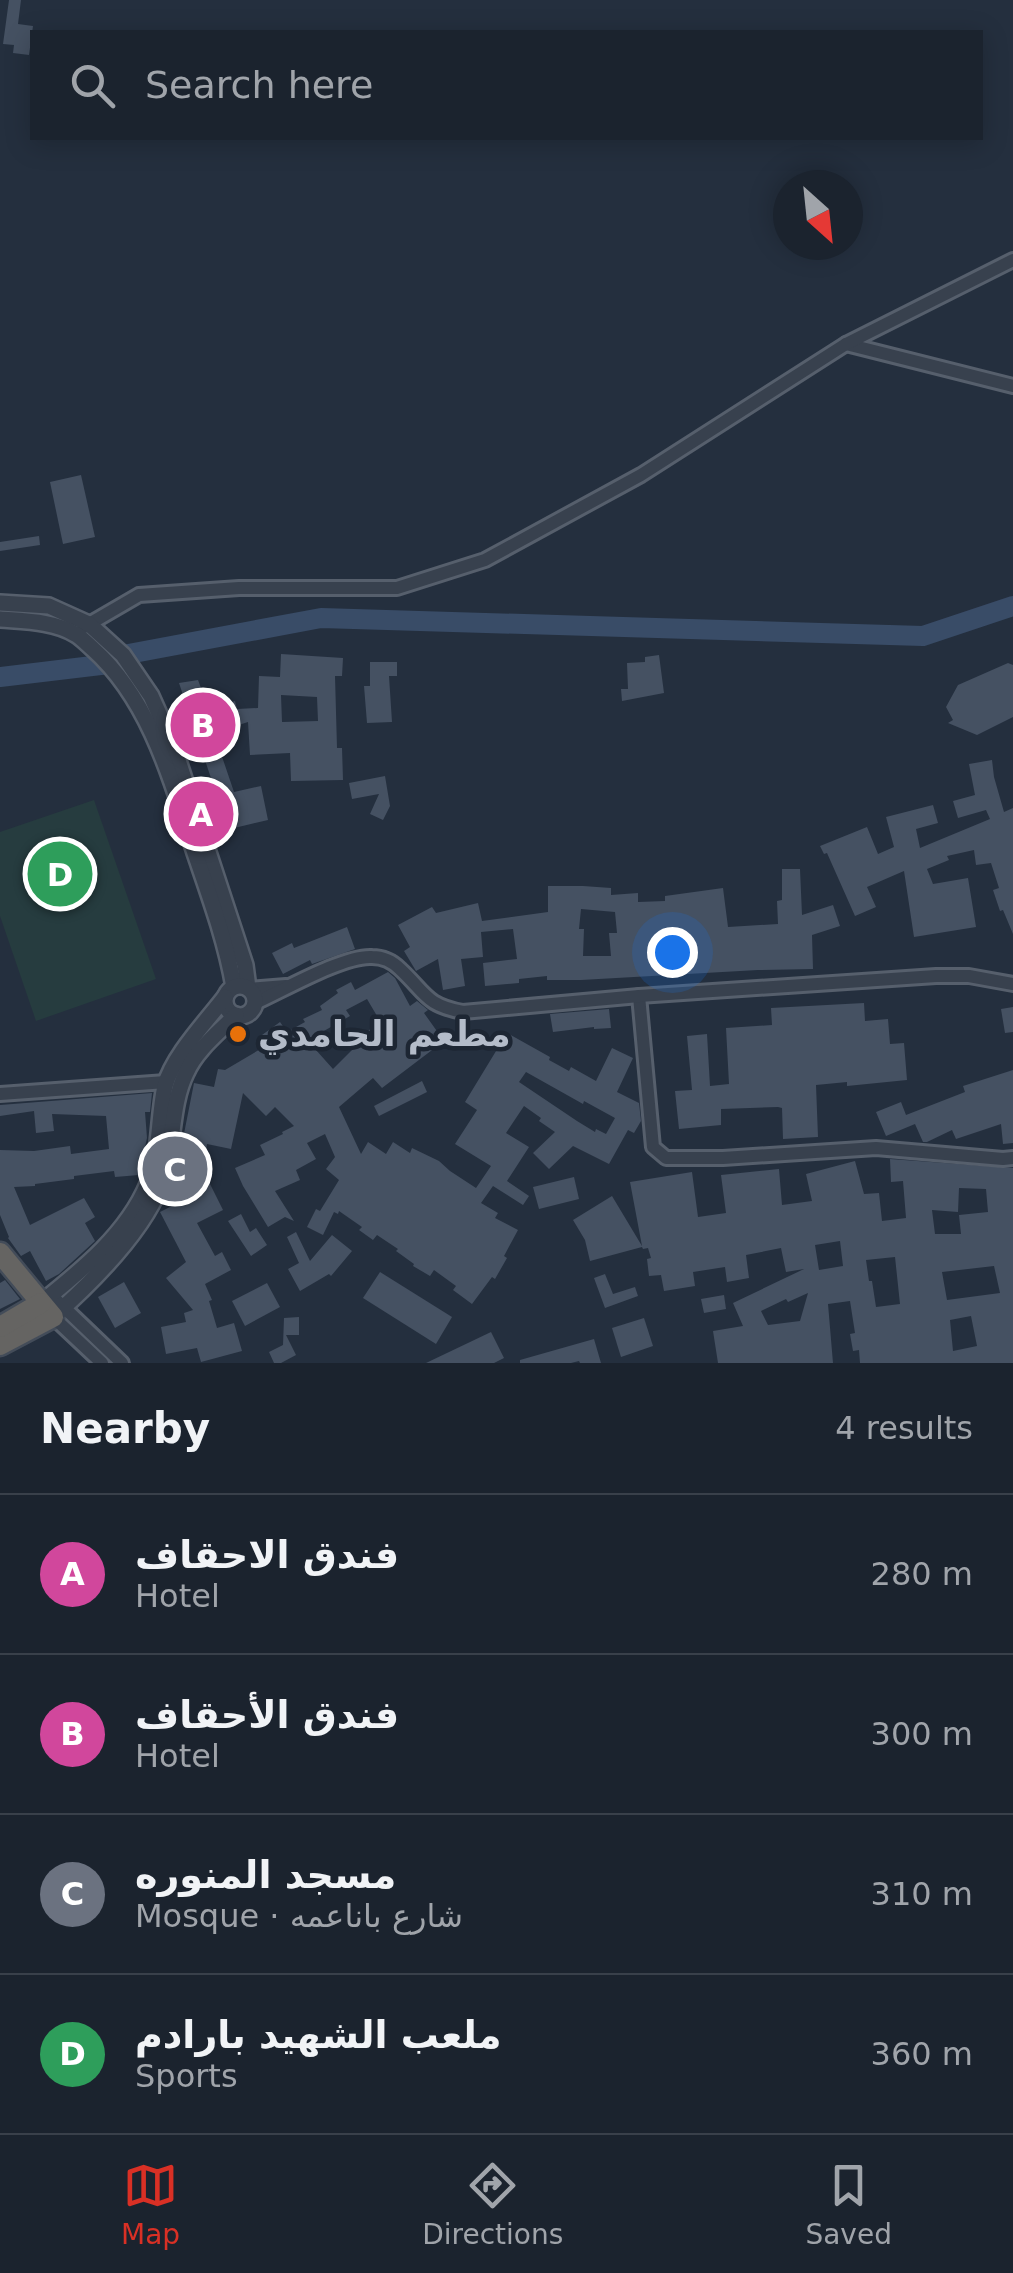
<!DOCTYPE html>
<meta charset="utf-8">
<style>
body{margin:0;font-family:"DejaVu Sans","Noto Naskh Arabic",sans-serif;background:#282f3a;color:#f1f3f6}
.compass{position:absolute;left:773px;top:170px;width:90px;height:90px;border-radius:50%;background:#1b232e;box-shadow:0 5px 25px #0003;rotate:153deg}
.you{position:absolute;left:672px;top:952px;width:35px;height:35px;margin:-25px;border:8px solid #fff;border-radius:50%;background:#1a73e8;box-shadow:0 0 0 15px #1a73e833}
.badge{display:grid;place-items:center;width:65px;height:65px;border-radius:50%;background:#d93025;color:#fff;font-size:32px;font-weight:700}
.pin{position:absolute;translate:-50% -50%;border:5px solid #fff;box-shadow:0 2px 10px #0006}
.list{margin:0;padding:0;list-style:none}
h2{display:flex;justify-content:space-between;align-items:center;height:130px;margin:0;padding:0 40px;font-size:42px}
h2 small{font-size:32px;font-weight:400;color:#a0a4aa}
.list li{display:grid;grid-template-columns:65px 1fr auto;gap:30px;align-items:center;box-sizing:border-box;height:160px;padding:0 40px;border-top:2px solid #39404a}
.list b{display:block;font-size:38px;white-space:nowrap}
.list p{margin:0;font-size:32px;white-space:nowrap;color:#a0a4aa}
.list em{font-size:32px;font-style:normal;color:#a0a4aa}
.icon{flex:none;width:55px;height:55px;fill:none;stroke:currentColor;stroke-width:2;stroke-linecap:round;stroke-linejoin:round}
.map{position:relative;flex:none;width:1013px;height:1363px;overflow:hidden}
.search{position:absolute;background:#1b232e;box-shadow:0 5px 25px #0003;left:30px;right:30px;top:30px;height:110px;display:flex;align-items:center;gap:25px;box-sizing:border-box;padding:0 35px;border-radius:0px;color:#a0a4aa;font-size:38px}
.sheet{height:770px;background:#1b232e}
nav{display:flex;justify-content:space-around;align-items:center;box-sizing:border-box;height:140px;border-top:2px solid #39404a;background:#1b232e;font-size:28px;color:#a0a4aa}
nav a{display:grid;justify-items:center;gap:5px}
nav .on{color:#d93025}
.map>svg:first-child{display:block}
.green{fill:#263c3f}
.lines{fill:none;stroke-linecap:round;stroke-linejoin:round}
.river{stroke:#394c67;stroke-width:20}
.building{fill:#455162;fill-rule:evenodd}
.minor-casing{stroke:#565f6c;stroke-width:18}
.tertiary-casing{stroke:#565f6c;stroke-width:20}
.trunk-casing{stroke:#434c59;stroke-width:25}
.minor{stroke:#38414e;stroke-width:12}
.tertiary{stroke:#38414e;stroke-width:15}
.trunk{stroke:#656462;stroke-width:20}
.food-dot{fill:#e8710a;stroke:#1d2633;stroke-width:4}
.labels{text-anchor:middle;stroke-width:9;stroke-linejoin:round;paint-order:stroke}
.poi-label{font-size:35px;font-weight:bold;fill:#b4bcc9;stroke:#1d2633;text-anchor:start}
</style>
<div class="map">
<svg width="1013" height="1363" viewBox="0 0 1013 1363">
<rect width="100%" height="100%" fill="#242f3e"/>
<polygon class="green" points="94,800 156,979 36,1021 0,916 0,832"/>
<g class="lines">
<polyline class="river" points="0,677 109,664 123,655 321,618 923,636 1013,606"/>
</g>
<g class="building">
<polygon points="9,0 21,0 18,24 33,26 29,55 13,53 14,45 3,44"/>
<polygon points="81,475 95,537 63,544 50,482"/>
<polygon points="39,536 40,545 0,551 0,542"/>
<path d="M 281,654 L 343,658 L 342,676 L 335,676 L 337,748 L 342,748 L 343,780 L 291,781 L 290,753 L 250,755 L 248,722 L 214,733 L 234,792 L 261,786 L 268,820 L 226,830 L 216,787 L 214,787 L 179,683 L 198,680 L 209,709 L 235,701 L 237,709 L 258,708 L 259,676 L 280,677 ZM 281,695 L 317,697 L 318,721 L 282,722 Z"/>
<polygon points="659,655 664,693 622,701 621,689 628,689 627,663 645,662 645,657"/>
<polygon points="370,662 397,662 397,676 389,676 392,722 367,723 364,686 370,686"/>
<polygon points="1008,663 1013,665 1013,717 977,735 948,723 953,720 946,707 958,685"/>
<polygon points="992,760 994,777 1004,812 1013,808 1013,934 1003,910 1000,911 993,890 999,888 991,863 976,865 974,850 947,856 949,860 927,869 933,884 968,878 976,927 914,937 904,871 867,887 876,907 855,916 827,853 824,854 820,846 867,827 878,854 894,847 886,817 933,805 938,823 916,829 920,848 990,819 986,810 958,818 953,801 975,795 969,764"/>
<polygon points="385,776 390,806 383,820 370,814 379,794 352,799 349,783"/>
<path d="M 782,869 L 800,869 L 802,915 L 833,905 L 840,926 L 812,935 L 813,969 L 758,970 L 581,980 L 547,980 L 547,976 L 519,979 L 519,983 L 485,986 L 483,963 L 517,959 L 513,929 L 481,932 L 483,957 L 461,959 L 465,986 L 443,990 L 438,959 L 416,971 L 404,951 L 410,947 L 398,925 L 432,907 L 436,913 L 478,903 L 482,921 L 548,912 L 548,886 L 583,886 L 611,888 L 611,895 L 638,893 L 638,902 L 665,901 L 665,896 L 723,888 L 728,927 L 778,924 L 777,901 L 782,900 ZM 581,909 L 615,912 L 617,933 L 609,933 L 611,956 L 583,956 L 584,929 L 579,929 Z"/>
<polygon points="347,927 355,949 312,964 310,960 283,974 272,953 292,943 294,948"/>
<path d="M 388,972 L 395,978 L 410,1006 L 417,1001 L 428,1010 L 424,1013 L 444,1041 L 382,1088 L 373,1078 L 339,1107 L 361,1154 L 368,1142 L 386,1154 L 393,1142 L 410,1153 L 412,1148 L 439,1161 L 450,1171 L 476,1188 L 491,1166 L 455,1144 L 477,1110 L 465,1102 L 507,1033 L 550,1057 L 549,1060 L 569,1071 L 571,1067 L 596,1081 L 612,1048 L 633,1058 L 617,1092 L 639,1103 L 641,1121 L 634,1133 L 628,1130 L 609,1164 L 573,1146 L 549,1169 L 533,1153 L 555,1132 L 539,1121 L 541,1118 L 524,1106 L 506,1133 L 529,1147 L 507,1181 L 529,1196 L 523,1205 L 493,1186 L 481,1203 L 498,1213 L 495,1218 L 518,1230 L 504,1256 L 507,1258 L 495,1279 L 492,1277 L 472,1304 L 453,1290 L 456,1286 L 434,1270 L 430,1276 L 413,1266 L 414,1264 L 396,1251 L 398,1249 L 377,1235 L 373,1240 L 359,1230 L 362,1227 L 339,1211 L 338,1214 L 334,1212 L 323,1235 L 307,1227 L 316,1209 L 320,1211 L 339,1180 L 326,1169 L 335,1157 L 325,1134 L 307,1143 L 316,1159 L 296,1170 L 300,1180 L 275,1191 L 294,1221 L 285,1217 L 268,1227 L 243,1186 L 235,1168 L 265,1155 L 260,1145 L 283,1134 L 282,1132 L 294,1126 L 275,1107 L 266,1116 L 243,1093 L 231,1149 L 207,1144 L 205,1159 L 180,1154 L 194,1083 L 214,1087 L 218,1069 L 225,1070 L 269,1044 L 262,1035 L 280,1022 L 287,1032 L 305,1022 L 303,1019 L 322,1010 L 320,1006 L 338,993 L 336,990 L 351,982 L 355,990 ZM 367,999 L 380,1021 L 362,1036 L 364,1038 L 333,1069 L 316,1050 L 310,1039 L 350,1016 L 346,1010 ZM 526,1072 L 583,1104 L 584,1101 L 615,1118 L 606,1134 L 596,1129 L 595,1132 L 577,1121 L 519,1082 Z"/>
<polygon points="864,1003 865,1021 888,1019 890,1044 904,1043 907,1080 847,1086 847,1082 816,1085 818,1137 783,1139 782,1108 778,1107 721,1109 721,1125 679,1129 675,1091 692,1090 687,1036 707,1034 710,1086 729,1084 726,1028 772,1025 771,1008"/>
<polygon points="1013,1007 1013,1032 1005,1033 1001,1009"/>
<polygon points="609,1009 611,1028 594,1029 594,1027 553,1032 550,1014"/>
<polygon points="1013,1070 1013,1143 1003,1144 1001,1124 956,1139 952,1130 927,1142 923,1142 915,1124 886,1136 876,1112 901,1102 906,1115 965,1092 963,1086"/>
<polygon points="422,1081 427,1092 379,1116 374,1106"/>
<polygon points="152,1093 150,1112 145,1112 147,1138 139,1175 115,1177 114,1171 74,1176 74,1179 35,1184 35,1186 14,1187 30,1225 84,1198 95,1217 85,1223 95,1241 59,1274 46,1281 30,1251 21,1256 8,1238 9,1237 0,1215 0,1150 34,1151 70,1146 71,1154 109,1149 106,1116 52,1114 54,1131 36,1133 34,1111 0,1116 0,1105"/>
<polygon points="206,1159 213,1174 207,1178 223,1210 197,1223 215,1256 222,1252 231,1270 205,1284 212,1300 209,1301 217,1328 234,1323 242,1351 201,1362 197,1348 166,1354 161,1327 186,1322 184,1313 193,1310 166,1278 186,1262 160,1212 196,1194 184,1170"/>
<path d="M 890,1159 L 1013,1168 L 1013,1363 L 860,1363 L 859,1350 L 853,1351 L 850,1334 L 855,1333 L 850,1301 L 828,1304 L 833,1363 L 718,1363 L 713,1331 L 743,1326 L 733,1303 L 804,1269 L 786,1272 L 781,1248 L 746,1255 L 749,1278 L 727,1282 L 725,1267 L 693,1272 L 695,1286 L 664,1291 L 661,1275 L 649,1276 L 647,1259 L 651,1258 L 648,1248 L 643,1249 L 642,1247 L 590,1261 L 585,1240 L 573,1220 L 612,1196 L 642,1246 L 630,1182 L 692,1172 L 698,1217 L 726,1213 L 721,1175 L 779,1169 L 782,1205 L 812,1201 L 806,1174 L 855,1161 L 864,1194 L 879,1193 L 882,1221 L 906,1218 L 903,1181 L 891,1182 ZM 959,1188 L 986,1189 L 988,1212 L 959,1215 L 961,1234 L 935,1234 L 932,1210 L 958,1212 ZM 840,1241 L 843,1266 L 819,1270 L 815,1245 ZM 895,1257 L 900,1304 L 876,1307 L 872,1281 L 869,1281 L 866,1260 ZM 994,1266 L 1000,1293 L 947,1300 L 942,1272 ZM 808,1293 L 800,1321 L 768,1325 L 761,1311 L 786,1299 L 788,1302 ZM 971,1316 L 977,1346 L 953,1351 L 950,1320 Z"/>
<polygon points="574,1177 579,1199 539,1209 533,1187"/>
<polygon points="241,1214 250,1232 256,1228 267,1245 251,1256 228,1221"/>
<polygon points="296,1232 310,1261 332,1235 352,1251 331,1276 329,1274 300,1291 288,1269 299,1263 287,1237"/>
<polygon points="380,1272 452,1317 436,1344 363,1298"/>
<polygon points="605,1274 613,1294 635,1287 638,1296 605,1308 594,1278"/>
<polygon points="5,1280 20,1299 0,1309 0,1283"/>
<polygon points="124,1282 141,1313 115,1328 98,1297"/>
<polygon points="267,1283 280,1307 245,1326 232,1301"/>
<polygon points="724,1295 726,1309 704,1313 701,1299"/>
<polygon points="299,1317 299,1335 286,1335 296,1355 281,1363 274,1363 269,1352 283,1345 284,1318"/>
<polygon points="644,1318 653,1346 621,1357 612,1328"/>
<polygon points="491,1332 504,1358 494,1363 426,1363"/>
<polygon points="594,1339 601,1363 580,1363 579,1361 571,1363 520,1363 520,1360"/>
</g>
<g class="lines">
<defs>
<g id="minor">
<polyline points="846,344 1013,386"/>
<polyline points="84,627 139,595 239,588 397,588 485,560 641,475 846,344 1013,260"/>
<polyline points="249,989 286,986"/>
<polyline points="639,996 653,1147 666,1158 723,1158 876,1148 1003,1159 1013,1158"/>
<path d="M 255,1003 C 282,991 344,955 372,957 C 383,957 392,961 400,969 C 426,993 425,1005 463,1012 L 639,996 L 936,976 L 969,976 L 1013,984"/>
<polyline points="0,1094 166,1082"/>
<polyline points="51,1295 122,1363"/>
<polyline points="53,1317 102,1363"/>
</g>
<g id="tertiary">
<polyline points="0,603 49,606 89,624 123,655 151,696 173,745 245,965 248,988"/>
<path d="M 0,619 C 24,621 54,621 75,634 C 81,637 87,644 93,649 C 151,701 172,782 195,853 C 210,897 226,941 234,987"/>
<circle cx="240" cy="1001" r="15"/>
<path d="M 41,1303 C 82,1270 127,1234 148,1184 C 161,1154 158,1118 165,1086 C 173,1056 206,1022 225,997"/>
<path d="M 53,1317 C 90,1284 142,1233 160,1186 C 175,1151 169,1108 186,1073 C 196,1050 218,1033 236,1015"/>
</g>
<g id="trunk">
<polyline points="0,1253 53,1317 0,1345"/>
<polyline points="0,1327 41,1303"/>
</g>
</defs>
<use href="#minor" class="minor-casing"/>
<use href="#tertiary" class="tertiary-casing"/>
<use href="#trunk" class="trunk-casing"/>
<use href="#minor" class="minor"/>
<use href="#tertiary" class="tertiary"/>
<use href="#trunk" class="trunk"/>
</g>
<circle class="food-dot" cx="238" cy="1034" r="10"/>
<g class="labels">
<g class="poi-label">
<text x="258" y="1046">مطعم الحامدي</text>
</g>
</g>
</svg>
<svg class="compass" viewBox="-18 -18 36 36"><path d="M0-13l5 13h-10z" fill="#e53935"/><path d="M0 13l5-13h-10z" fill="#a0a4aa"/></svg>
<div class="you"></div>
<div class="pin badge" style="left:201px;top:814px;background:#d1479c">A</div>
<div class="pin badge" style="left:203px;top:725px;background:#d1479c">B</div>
<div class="pin badge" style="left:175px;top:1169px;background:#6b7280">C</div>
<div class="pin badge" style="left:60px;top:874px;background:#2e9e5b">D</div>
<div class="search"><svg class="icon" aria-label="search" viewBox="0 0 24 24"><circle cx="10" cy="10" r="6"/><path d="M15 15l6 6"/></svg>Search here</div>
</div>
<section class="sheet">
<h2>Nearby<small>4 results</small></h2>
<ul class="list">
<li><span class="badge" style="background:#d1479c">A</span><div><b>فندق الاحقاف</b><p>Hotel</p></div><em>280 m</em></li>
<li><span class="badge" style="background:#d1479c">B</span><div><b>فندق الأحقاف</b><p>Hotel</p></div><em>300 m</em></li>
<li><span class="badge" style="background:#6b7280">C</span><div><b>مسجد المنوره</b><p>Mosque · شارع باناعمه</p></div><em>310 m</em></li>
<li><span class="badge" style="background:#2e9e5b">D</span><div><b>ملعب الشهيد بارادم</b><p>Sports</p></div><em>360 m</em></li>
</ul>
</section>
<nav>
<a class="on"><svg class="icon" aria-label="map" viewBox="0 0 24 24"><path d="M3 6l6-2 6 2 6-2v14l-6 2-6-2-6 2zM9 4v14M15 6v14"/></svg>Map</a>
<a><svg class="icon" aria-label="directions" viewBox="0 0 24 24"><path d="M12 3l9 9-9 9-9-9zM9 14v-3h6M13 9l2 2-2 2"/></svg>Directions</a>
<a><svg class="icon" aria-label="saved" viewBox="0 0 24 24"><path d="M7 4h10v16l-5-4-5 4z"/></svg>Saved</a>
</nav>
